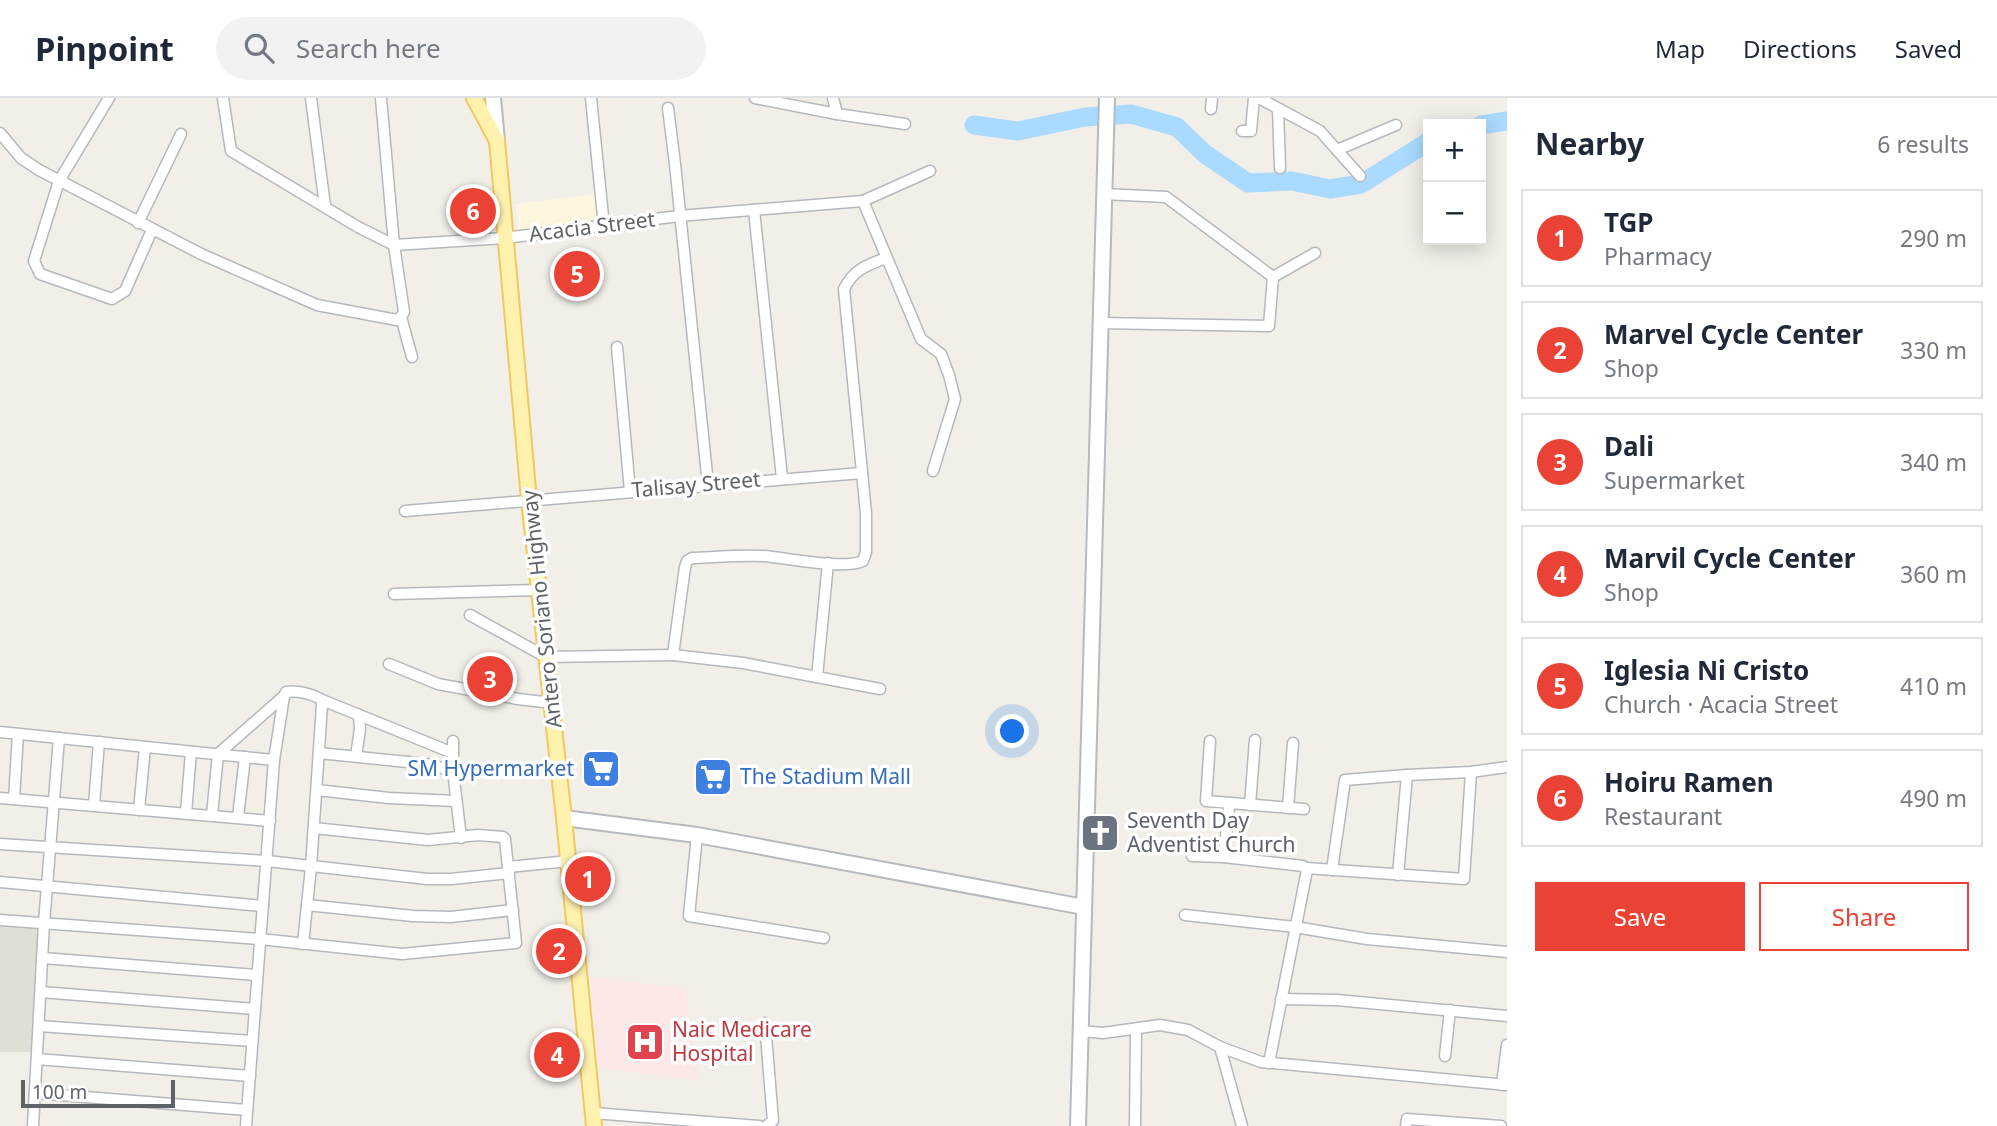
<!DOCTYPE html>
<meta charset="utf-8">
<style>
body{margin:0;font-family:"Noto Sans",sans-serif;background:#f2f2f3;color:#1f2937}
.controls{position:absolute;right:21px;top:21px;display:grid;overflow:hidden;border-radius:0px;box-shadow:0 4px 18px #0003}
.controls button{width:63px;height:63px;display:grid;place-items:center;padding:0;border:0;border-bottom:2px solid #e0e1e3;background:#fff;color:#1f2937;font:35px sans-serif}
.scale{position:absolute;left:21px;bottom:18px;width:154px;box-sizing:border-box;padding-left:7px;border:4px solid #5f6368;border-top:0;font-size:19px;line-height:24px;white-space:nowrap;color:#5f6368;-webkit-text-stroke:5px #fff;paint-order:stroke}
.you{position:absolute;left:1013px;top:634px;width:24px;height:24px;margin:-18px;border:5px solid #fff;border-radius:50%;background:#1a73e8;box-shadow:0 0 0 10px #1a73e833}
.badge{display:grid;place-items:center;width:46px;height:46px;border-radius:50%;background:#ea4335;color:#fff;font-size:23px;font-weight:700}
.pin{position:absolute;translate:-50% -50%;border:4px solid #fff;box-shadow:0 2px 7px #0006}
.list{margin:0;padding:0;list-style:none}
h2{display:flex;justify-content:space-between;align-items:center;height:91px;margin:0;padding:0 28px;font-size:30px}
h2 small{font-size:23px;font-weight:400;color:#747a83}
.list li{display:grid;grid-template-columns:46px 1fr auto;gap:21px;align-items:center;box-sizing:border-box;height:98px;margin:0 14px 14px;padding:0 14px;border:2px solid #e0e1e3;border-radius:0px}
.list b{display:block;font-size:26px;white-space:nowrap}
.list p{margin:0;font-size:23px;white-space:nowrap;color:#747a83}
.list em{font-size:23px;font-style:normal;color:#747a83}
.actions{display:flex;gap:14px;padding:21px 28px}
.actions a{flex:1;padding:16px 0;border:2px solid #ea4335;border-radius:0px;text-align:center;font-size:24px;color:#ea4335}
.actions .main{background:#ea4335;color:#fff}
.icon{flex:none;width:38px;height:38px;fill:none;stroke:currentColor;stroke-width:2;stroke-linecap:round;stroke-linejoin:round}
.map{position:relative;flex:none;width:1507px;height:1028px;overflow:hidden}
header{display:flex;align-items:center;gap:42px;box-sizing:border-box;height:98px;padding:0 35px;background:#fff;border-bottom:2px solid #e0e1e3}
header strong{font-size:33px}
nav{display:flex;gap:38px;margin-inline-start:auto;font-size:24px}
.search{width:490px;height:63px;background:#f2f2f3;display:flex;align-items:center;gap:18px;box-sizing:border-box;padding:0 24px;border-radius:38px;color:#747a83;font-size:26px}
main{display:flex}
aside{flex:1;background:#fff}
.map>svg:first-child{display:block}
.commercial{fill:#fef7e0}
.education{fill:#e1ded6}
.medical{fill:#fce8e6}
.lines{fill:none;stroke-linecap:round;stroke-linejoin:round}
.river{stroke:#aadaff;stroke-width:19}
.street-casing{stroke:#b5b8bc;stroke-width:13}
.secondary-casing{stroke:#b6babf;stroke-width:18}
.primary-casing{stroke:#f2c960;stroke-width:18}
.street{stroke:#fff;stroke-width:10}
.secondary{stroke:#fff;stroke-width:14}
.primary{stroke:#fff2af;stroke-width:14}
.labels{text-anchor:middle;stroke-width:7;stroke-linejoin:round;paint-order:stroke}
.street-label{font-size:21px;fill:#5f6368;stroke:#fff}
.shop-label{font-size:21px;fill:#366cbe;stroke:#fff;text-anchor:end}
.worship-label{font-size:21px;fill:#5b616d;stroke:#fff;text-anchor:start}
.health-label{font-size:21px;fill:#be3a42;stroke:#fff;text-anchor:start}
</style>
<header>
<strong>Pinpoint</strong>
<div class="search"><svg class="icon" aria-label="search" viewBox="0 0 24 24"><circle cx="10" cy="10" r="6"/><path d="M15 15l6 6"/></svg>Search here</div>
<nav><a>Map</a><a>Directions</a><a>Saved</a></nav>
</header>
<main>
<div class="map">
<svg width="1507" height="1028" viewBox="0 0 1507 1028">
<rect width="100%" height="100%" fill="#f1efe8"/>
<polygon class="commercial" points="595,96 596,125 519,136 515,106"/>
<polygon class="education" points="0,828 40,829 34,954 0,954"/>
<polygon class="medical" points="591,878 685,891 699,983 599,970"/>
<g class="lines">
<g class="river">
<polyline points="974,27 1018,33 1085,19 1131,16 1177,29 1205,56 1248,85 1292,83 1330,91 1361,86 1428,44"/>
<polyline points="1481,27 1507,23"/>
</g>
<defs>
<g id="street">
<polyline points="109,0 59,83 34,163 40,176 112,201 125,193 152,132"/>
<polyline points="223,0 231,53 358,129 394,147 505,140 679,118 863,103 930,73"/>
<polyline points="311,0 325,108"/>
<polyline points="591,0 604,128"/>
<polyline points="755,0 837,16 833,0"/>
<polyline points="1259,0 1320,33 1360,78"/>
<polyline points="668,10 675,66 708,386"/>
<polyline points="1211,11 1212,0"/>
<polyline points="1278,11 1280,70"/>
<polyline points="837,16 905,26"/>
<polyline points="1242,33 1251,33 1254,0"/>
<polyline points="0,35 21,60 39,72 201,156 317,207 397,222 401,219 404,214 394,147 381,0"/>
<polyline points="1337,52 1396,27"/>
<polyline points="1104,96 1166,99 1273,179 1315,155"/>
<polyline points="863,103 921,241 941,256 949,277 955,301 933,373"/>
<polyline points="754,112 782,380"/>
<polyline points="138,125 181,36"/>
<polyline points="401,219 412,259"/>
<polyline points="1099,225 1269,228 1273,179"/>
<polyline points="617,249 630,393"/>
<polyline points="405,413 862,375"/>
<polyline points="394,496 539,492"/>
<polyline points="470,517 546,559 673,557"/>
<polyline points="389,566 438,586 518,601 552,605"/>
<polyline points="817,579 828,465"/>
<path d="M 880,591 L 743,565 L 673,557 L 685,469 L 687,463 L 692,460 C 716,459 741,457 764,458 C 787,460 844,472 863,463 L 866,454 L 866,415 L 844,191 C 853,172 867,167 886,160"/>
<polyline points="322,602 453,655"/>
<polyline points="0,634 274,662"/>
<polyline points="1210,643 1206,703 1231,705"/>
<polyline points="319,655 427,666 453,673 461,740"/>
<polyline points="356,658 360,631 359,617"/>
<polyline points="453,673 453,643"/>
<polyline points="317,692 389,700 456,703"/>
<polyline points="0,700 270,723"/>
<polyline points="14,701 18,636"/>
<polyline points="94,707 99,644"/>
<polyline points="1250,707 1255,642"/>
<polyline points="1288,710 1293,645"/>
<polyline points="139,712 145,649"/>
<polyline points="186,715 191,654"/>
<polyline points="212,717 218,656 284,598"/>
<polyline points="238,719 245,659"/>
<polyline points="697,737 689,818 824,840"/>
<polyline points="0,746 267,763 427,781 451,781 509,775"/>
<polyline points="1192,758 1224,759"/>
<polyline points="508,769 569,763"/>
<polyline points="1306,770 1464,781 1471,674"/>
<polyline points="1332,772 1345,682 1407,677"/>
<polyline points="1398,777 1407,677 1471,674 1507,669"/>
<polyline points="0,784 263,808"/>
<polyline points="307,807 413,818 451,819 513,812"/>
<polyline points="1185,817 1295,829 1367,841 1507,854"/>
<polyline points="0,822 260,841 402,856 516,845 505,741 503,739 478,737 428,742 314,730"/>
<polyline points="43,860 257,877"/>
<polyline points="41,894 255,911"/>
<polyline points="1281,901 1337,902 1507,918"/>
<polyline points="765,925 773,1023 766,1028"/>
<polyline points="39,928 252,943"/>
<polyline points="1081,933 1103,935 1160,927 1188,932 1220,949 1261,964 1507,987"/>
<polyline points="1220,949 1242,1028"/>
<polyline points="1445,958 1450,912"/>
<polyline points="37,961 250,978"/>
<polyline points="1269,965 1307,772 1303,768 1224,759 1229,709 1231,705 1304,711"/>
<polyline points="1502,987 1507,947"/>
<polyline points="35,995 247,1012"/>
<polyline points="593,1015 759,1028"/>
<polyline points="33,1028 44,825 59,640"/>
<path d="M 246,1028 L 274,662 L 284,598 L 286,594 C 297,592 313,596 322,602 L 322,607 L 311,769 L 303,846"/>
<polyline points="1135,1028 1136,931"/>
<polyline points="1406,1028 1407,1021 1501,1028"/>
</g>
<g id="secondary">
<polyline points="493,0 497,43"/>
<polyline points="564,720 697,737 1084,809"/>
<polyline points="1078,1028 1107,0"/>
</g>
<polyline id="primary" points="474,0 497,43 529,402 564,720 594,1028"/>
</defs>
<use href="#street" class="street-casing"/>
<use href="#secondary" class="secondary-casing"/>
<use href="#primary" class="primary-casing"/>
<use href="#street" class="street"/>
<use href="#secondary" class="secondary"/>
<use href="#primary" class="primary"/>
</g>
<defs>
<symbol id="supermarket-square" viewBox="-11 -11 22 22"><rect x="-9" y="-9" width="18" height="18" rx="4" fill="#3f7fe0" stroke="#fff"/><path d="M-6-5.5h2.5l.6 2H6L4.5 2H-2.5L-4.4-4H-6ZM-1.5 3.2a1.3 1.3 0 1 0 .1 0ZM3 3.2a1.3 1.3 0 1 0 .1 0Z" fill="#fff"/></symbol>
<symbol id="church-square" viewBox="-11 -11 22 22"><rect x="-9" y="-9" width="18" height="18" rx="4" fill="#6b7280" stroke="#fff"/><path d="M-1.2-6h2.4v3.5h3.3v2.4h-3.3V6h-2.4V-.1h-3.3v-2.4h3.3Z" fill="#fff"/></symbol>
<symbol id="hospital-square" viewBox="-11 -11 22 22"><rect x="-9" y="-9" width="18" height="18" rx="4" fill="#e0444e" stroke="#fff"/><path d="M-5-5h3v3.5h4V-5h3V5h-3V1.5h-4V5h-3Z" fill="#fff"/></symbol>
</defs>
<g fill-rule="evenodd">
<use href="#supermarket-square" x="579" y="649" width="44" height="44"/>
<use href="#supermarket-square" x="691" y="657" width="44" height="44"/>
<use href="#church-square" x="1078" y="713" width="44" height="44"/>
<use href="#hospital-square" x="623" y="922" width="44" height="44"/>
</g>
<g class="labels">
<g class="street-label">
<text transform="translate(592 129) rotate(-7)" y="7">Acacia Street</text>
<text transform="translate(696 387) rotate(-5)" y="7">Talisay Street</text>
<text transform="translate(542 511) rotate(-96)" y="7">Antero Soriano Highway</text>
</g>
<g class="shop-label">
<text x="574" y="678">SM Hypermarket</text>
<text x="740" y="686" text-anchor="start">The Stadium Mall</text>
</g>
<g class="worship-label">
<text x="1127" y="730">Seventh Day<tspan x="1127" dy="24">Adventist Church</tspan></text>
</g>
<g class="health-label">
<text x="672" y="939">Naic Medicare<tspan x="672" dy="24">Hospital</tspan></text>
</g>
</g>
</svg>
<div class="controls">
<button>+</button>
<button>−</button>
</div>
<div class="scale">100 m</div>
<div class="you"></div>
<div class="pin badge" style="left:588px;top:781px">1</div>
<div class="pin badge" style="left:559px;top:853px">2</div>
<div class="pin badge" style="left:490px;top:581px">3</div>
<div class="pin badge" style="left:557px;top:957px">4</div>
<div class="pin badge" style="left:577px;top:176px">5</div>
<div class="pin badge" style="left:473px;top:113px">6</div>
</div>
<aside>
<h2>Nearby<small>6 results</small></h2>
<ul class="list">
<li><span class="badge">1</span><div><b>TGP</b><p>Pharmacy</p></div><em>290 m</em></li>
<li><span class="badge">2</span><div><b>Marvel Cycle Center</b><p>Shop</p></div><em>330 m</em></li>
<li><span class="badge">3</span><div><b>Dali</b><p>Supermarket</p></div><em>340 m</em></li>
<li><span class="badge">4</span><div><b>Marvil Cycle Center</b><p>Shop</p></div><em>360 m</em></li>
<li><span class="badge">5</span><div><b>Iglesia Ni Cristo</b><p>Church · Acacia Street</p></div><em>410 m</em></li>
<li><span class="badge">6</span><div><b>Hoiru Ramen</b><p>Restaurant</p></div><em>490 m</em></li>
</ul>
<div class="actions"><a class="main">Save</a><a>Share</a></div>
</aside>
</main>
